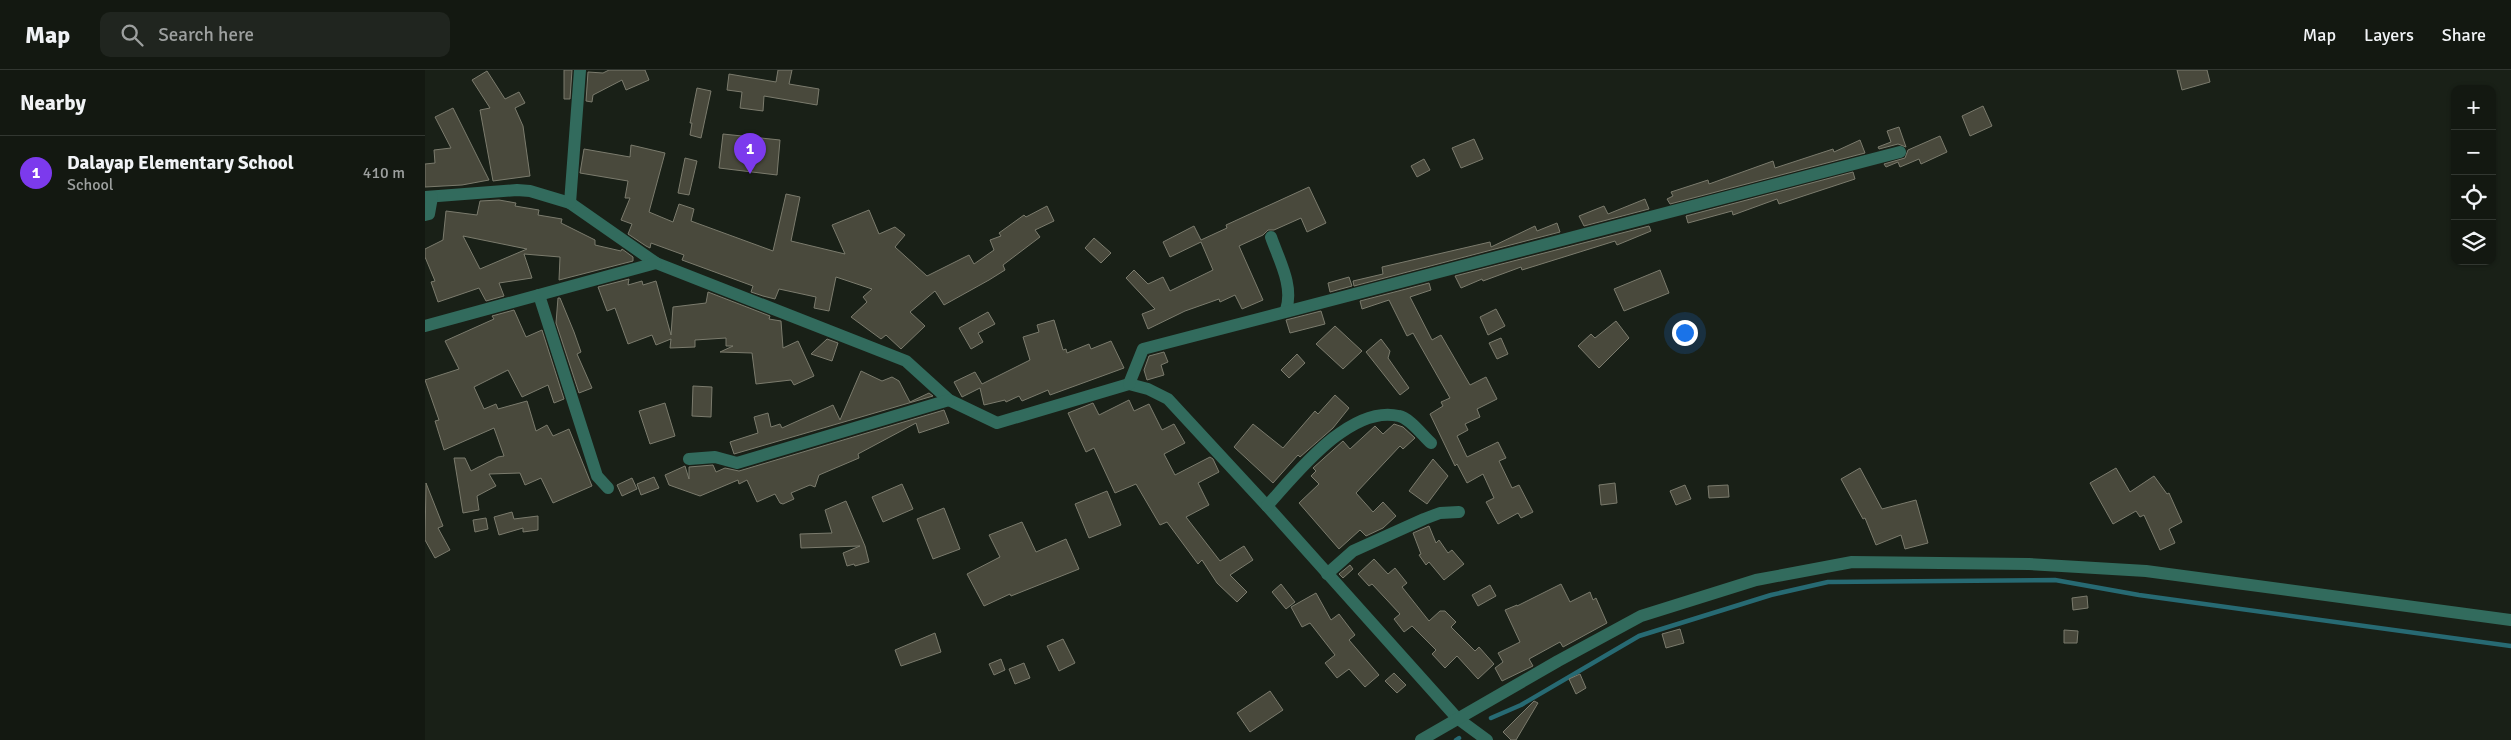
<!DOCTYPE html>
<meta charset="utf-8">
<style>
body{margin:0;font-family:Signika,sans-serif;background:#20251f;color:#f1f3f6}
.controls{position:absolute;right:15px;top:15px;display:grid;overflow:hidden;border-radius:10px;box-shadow:0 1px 4px #0004}
.controls button{width:45px;height:45px;display:grid;place-items:center;padding:0;border:0;border-bottom:1px solid #323731;background:#131811;color:#f1f3f6;font:25px sans-serif}
.you{position:absolute;left:1259px;top:262px;width:18px;height:18px;margin:-12px;border:4px solid #fff;border-radius:50%;background:#1a73e8;box-shadow:0 0 0 8px #1a73e833}
.badge{display:grid;place-items:center;width:32px;height:32px;border-radius:50%;background:#7c3aed;color:#fff;font-size:16px;font-weight:700}
.pin{position:absolute;translate:-50% -41px;filter:drop-shadow(0 1px 2px #0008)}
.pin::after{content:'';position:absolute;top:26px;width:18px;height:15px;background:inherit;clip-path:polygon(0 0,100% 0,50% 100%)}
.list{margin:0;padding:0;list-style:none}
h2{display:flex;justify-content:space-between;align-items:center;height:65px;margin:0;padding:0 20px;font-size:21px}
h2 small{font-size:16px;font-weight:400;color:#9da09f}
.list li{display:grid;grid-template-columns:32px 1fr auto;gap:15px;align-items:center;box-sizing:border-box;height:75px;padding:0 20px;border-top:1px solid #323731}
.list b{display:block;font-size:19px;white-space:nowrap}
.list p{margin:0;font-size:16px;white-space:nowrap;color:#9da09f}
.list em{font-size:16px;font-style:normal;color:#9da09f}
.icon{flex:none;width:28px;height:28px;fill:none;stroke:currentColor;stroke-width:2;stroke-linecap:round;stroke-linejoin:round}
.map{position:relative;flex:none;width:2086px;height:670px;overflow:hidden}
header{display:flex;align-items:center;gap:30px;box-sizing:border-box;height:70px;padding:0 25px;background:#131811;border-bottom:1px solid #323731}
header strong{font-size:24px}
nav{display:flex;gap:28px;margin-inline-start:auto;font-size:18px}
.search{width:350px;height:45px;background:#20251f;display:flex;align-items:center;gap:12px;box-sizing:border-box;padding:0 18px;border-radius:10px;color:#9da09f;font-size:19px}
main{display:flex}
aside{flex:1;background:#131811}
.map>svg:first-child{display:block}
.lines{fill:none;stroke-linecap:round;stroke-linejoin:round}
.stream{stroke:#276a73;stroke-width:4.5}
.building{fill:#49493c;stroke:#7b7b6d;fill-rule:evenodd}
.minor{stroke:#326b5d;stroke-width:12}
</style>
<header>
<strong>Map</strong>
<div class="search"><svg class="icon" aria-label="search" viewBox="0 0 24 24"><circle cx="10" cy="10" r="6"/><path d="M15 15l6 6"/></svg>Search here</div>
<nav><a>Map</a><a>Layers</a><a>Share</a></nav>
</header>
<main>
<aside>
<h2>Nearby<small></small></h2>
<ul class="list">
<li><span class="badge">1</span><div><b>Dalayap Elementary School</b><p>School</p></div><em>410 m</em></li>
</ul>
</aside>
<div class="map">
<svg width="2086" height="670" viewBox="0 0 2086 670">
<rect width="100%" height="100%" fill="#192017"/>
<g class="lines">
<g class="stream">
<polyline points="1066,648 1096,635 1214,566 1346,525 1403,512 1630,510 1714,525 2086,576"/>
<polyline points="1031,670 1034,668"/>
</g>
</g>
<g class="building">
<polygon points="139,0 147,0 145,29 139,29"/>
<polygon points="184,0 220,0 224,10 201,20 197,10 168,25 167,32 161,31 163,2 178,3"/>
<polygon points="353,0 367,0 364,14 394,19 392,35 339,26 338,41 315,38 317,22 302,20 304,4 351,12"/>
<polygon points="1752,0 1782,0 1785,12 1757,20"/>
<polygon points="62,1 80,29 94,22 100,33 90,38 98,56 105,106 68,111 55,40 65,38 47,10"/>
<polygon points="272,18 286,21 276,68 265,65 267,53 265,53"/>
<polygon points="1558,36 1567,56 1545,66 1537,46"/>
<polygon points="28,38 64,110 37,115 0,117 0,94 10,93 9,80 26,78 10,47"/>
<polygon points="1474,57 1481,77 1473,74 1454,79 1453,77 1466,72 1462,61"/>
<polygon points="298,64 355,70 352,105 294,98"/>
<polygon points="1515,66 1522,82 1496,94 1494,89 1475,97 1473,92 1461,97 1459,94 1480,88 1483,80"/>
<polygon points="1049,69 1058,89 1036,98 1027,78"/>
<polygon points="1435,70 1440,83 1245,134 1242,129 1248,126 1246,122 1283,110 1284,114 1348,91 1350,98 1408,79 1409,82"/>
<polygon points="206,75 240,83 224,142 248,152 254,134 269,139 266,151 348,181 361,124 375,127 366,171 420,184 407,155 444,140 454,164 470,157 480,165 470,177 502,206 544,185 549,194 569,180 565,170 576,166 574,163 599,145 601,147 622,136 629,151 610,160 615,167 578,195 580,200 564,210 519,235 510,221 485,242 500,256 476,279 461,265 456,269 426,247 442,232 438,227 447,219 411,207 404,241 389,238 391,227 354,219 350,229 338,226 326,222 328,216 257,190 259,185 226,173 225,178 221,176 203,164 207,154 196,150 205,128 200,128 203,111 155,103 159,79 205,87"/>
<polygon points="260,88 272,91 264,125 253,123"/>
<polygon points="999,89 1005,100 992,107 986,96"/>
<polygon points="1428,102 1430,109 1354,134 1352,129 1308,145 1307,141 1263,153 1261,146"/>
<polygon points="884,117 901,153 882,162 876,148 849,160 843,160 838,165 814,176 838,230 817,239 810,225 795,232 794,229 760,241 723,259 717,244 730,239 701,208 709,200 723,214 738,207 745,221 788,200 776,172 745,187 738,172 769,156 776,170 802,158 801,155"/>
<polygon points="1220,129 1224,139 1159,156 1154,146 1179,136 1183,144"/>
<path d="M 74,130 L 91,133 L 90,136 L 114,140 L 113,145 L 137,149 L 136,153 L 170,170 L 170,175 L 196,181 L 197,179 L 208,187 L 208,191 L 134,210 L 135,187 L 99,184 L 107,208 L 74,213 L 79,226 L 61,231 L 54,218 L 13,232 L 6,212 L 10,211 L 0,187 L 0,179 L 18,170 L 21,141 L 52,145 L 55,131 ZM 38,166 L 102,179 L 55,199 Z"/>
<polygon points="1132,153 1135,162 929,216 928,211 958,204 957,197 1065,172 1066,177 1110,156 1112,161"/>
<polygon points="1224,156 1226,161 1192,175 1190,171 1097,200 1096,197 1058,211 1057,209 1036,218 1030,206"/>
<polygon points="669,168 686,183 676,193 660,178"/>
<polygon points="1235,200 1244,223 1199,241 1189,219"/>
<polygon points="924,207 927,216 905,222 903,213"/>
<polygon points="204,209 203,215 217,211 218,215 231,211 246,265 248,237 281,233 283,222 345,246 344,249 356,251 358,278 373,271 389,306 369,315 366,310 331,314 327,283 295,282 308,276 301,276 301,268 270,270 270,277 245,278 246,269 231,275 227,265 203,274 190,238 182,241 173,217"/>
<polygon points="1004,213 1006,220 985,227 1007,270 1016,265 1045,315 1061,307 1072,329 1052,339 1055,347 1040,354 1043,360 1032,366 1042,387 1073,372 1081,388 1074,391 1087,418 1094,415 1108,442 1096,448 1093,443 1073,454 1061,432 1069,428 1058,404 1042,413 1032,394 1030,396 1005,344 1018,336 1016,332 1025,328 988,263 982,266 964,230 937,239 935,231"/>
<polygon points="133,228 135,228 149,262 156,282 152,284 167,318 154,323 131,253"/>
<polygon points="1071,239 1080,256 1063,265 1055,247"/>
<polygon points="89,240 101,267 117,260 139,329 129,333 123,315 97,327 83,300 49,317 59,339 71,334 73,339 102,331 111,361 122,355 128,366 144,359 167,416 128,433 116,408 100,415 95,403 64,404 71,416 52,426 54,440 38,443 29,388 40,388 46,401 73,387 79,386 69,358 19,380 10,351 14,350 0,310 34,299 20,271 69,249 67,246"/>
<polygon points="896,241 900,254 865,263 861,250"/>
<polygon points="563,242 570,254 553,263 558,272 546,279 534,258"/>
<polygon points="629,250 638,280 641,279 642,283 664,274 666,279 686,271 699,298 625,325 623,320 597,331 594,326 581,332 580,330 559,335 555,318 537,327 529,312 550,302 557,314 605,290 598,267 614,262 612,255"/>
<polygon points="1191,251 1204,268 1174,298 1153,276 1166,264 1170,268"/>
<polygon points="910,256 937,281 918,299 891,274"/>
<polygon points="1076,268 1083,284 1072,289 1064,273"/>
<polygon points="402,269 413,273 407,291 386,284"/>
<polygon points="956,269 965,281 963,288 984,318 975,325 941,282"/>
<polygon points="739,282 743,292 736,295 739,305 722,310 719,300 724,286"/>
<polygon points="872,284 880,293 864,308 856,300"/>
<polygon points="436,301 457,311 467,307 474,311 485,332 504,323 508,326 309,384 305,372 333,363 329,347 343,343 346,357 355,354 357,358 408,335 415,350"/>
<polygon points="268,316 287,317 286,347 267,346"/>
<polygon points="910,325 924,338 908,358 875,387 873,385 848,413 809,377 828,354 858,378 890,341 893,344"/>
<polygon points="704,330 709,341 724,334 737,360 749,354 760,373 739,384 750,405 785,387 788,389 794,402 773,413 784,435 761,447 795,491 819,476 828,490 805,505 822,522 812,532 792,513 777,490 773,494 742,452 735,455 711,414 690,423 669,378 661,382 643,343 668,333 674,345"/>
<polygon points="240,333 250,366 225,374 214,341"/>
<polygon points="519,340 524,353 494,363 491,353 433,384 434,388 394,405 390,417 385,415 366,423 369,429 358,434 355,433 350,424 332,432 322,410 314,414 313,410 275,426 244,415 240,405 260,396 264,409 264,397 288,395 291,402 300,398 314,401"/>
<polygon points="969,354 978,357 990,368 978,379 975,376 931,423 948,442 958,432 971,446 958,458 941,466 935,460 914,479 874,433 894,414 886,406 891,401 888,398 918,371 925,379 950,356 958,364"/>
<polygon points="1008,389 1023,406 1002,434 984,421"/>
<polygon points="1435,398 1457,439 1491,430 1503,473 1480,479 1476,465 1451,475 1440,448 1438,449 1416,409"/>
<polygon points="1691,398 1705,422 1729,406 1742,424 1744,423 1757,452 1744,459 1750,473 1735,480 1719,445 1715,447 1711,441 1688,454 1665,413"/>
<polygon points="229,407 234,418 216,425 212,414"/>
<polygon points="207,408 212,419 197,426 192,415"/>
<polygon points="1,413 18,456 13,458 25,480 10,488 0,470"/>
<polygon points="1190,413 1192,433 1176,435 1174,415"/>
<polygon points="477,414 488,439 458,452 447,427"/>
<polygon points="1260,415 1266,429 1251,435 1245,421"/>
<polygon points="1303,415 1304,427 1284,428 1283,416"/>
<polygon points="682,421 696,455 664,468 650,434"/>
<polygon points="421,431 440,476 444,492 430,496 429,494 422,496 418,483 435,476 376,478 375,464 407,463 400,440"/>
<polygon points="519,438 535,479 508,489 492,449"/>
<polygon points="87,442 89,449 113,446 113,460 98,462 98,458 74,465 69,447"/>
<polygon points="61,448 63,459 50,462 48,450"/>
<polygon points="597,452 611,482 641,469 654,499 586,526 585,524 559,536 542,504 575,487 564,465"/>
<polygon points="1004,456 1011,473 1014,470 1023,483 1027,480 1039,494 1019,510 1004,492 1001,495 994,485 996,484 988,463"/>
<polygon points="949,489 963,504 970,498 982,513 977,517 1004,551 1015,541 1020,541 1031,552 1026,557 1050,581 1054,577 1069,594 1053,609 1032,586 1020,598 1007,584 1011,580 987,556 979,562 969,549 975,544 947,514 944,516 933,504"/>
<polygon points="925,495 928,499 918,508 914,504"/>
<polygon points="856,514 870,532 861,539 847,522"/>
<polygon points="1136,514 1145,532 1165,522 1168,530 1171,528 1182,553 1138,577 1135,572 1104,589 1108,596 1077,611 1070,598 1078,592 1073,583 1095,572 1080,540 1092,535 1092,536"/>
<polygon points="1065,515 1071,526 1053,536 1047,525"/>
<polygon points="891,523 906,550 914,544 930,565 924,570 954,605 940,617 924,599 912,608 900,593 910,585 885,553 877,557 866,537"/>
<polygon points="1662,526 1663,538 1648,540 1647,528"/>
<polygon points="1255,559 1259,573 1241,578 1237,564"/>
<polygon points="1639,560 1653,561 1652,573 1639,573"/>
<polygon points="510,563 516,582 476,596 470,580"/>
<polygon points="638,569 650,593 634,601 622,576"/>
<polygon points="576,589 580,600 569,605 564,594"/>
<polygon points="599,593 605,608 590,614 584,599"/>
<polygon points="969,603 981,615 972,623 960,611"/>
<polygon points="1155,604 1161,618 1151,624 1144,609"/>
<polygon points="845,621 858,640 825,662 812,643"/>
<polygon points="1109,631 1113,633 1091,670 1086,670 1078,662"/>
</g>
<g class="lines">
<g class="minor">
<polyline points="0,127 92,120 105,121 145,133 231,193 481,291 524,330 572,353 704,314 723,319 743,329 842,436 1032,648 1062,670"/>
<polyline points="145,133 155,0"/>
<polyline points="0,145 4,144 7,127"/>
<path d="M 846,167 C 854,190 869,216 861,240"/>
<polyline points="114,225 172,406 183,418"/>
<polyline points="0,256 231,193"/>
<polyline points="704,314 718,279 1475,82"/>
<polyline points="264,389 290,387 312,393 524,330"/>
<path d="M 842,436 C 871,404 925,334 974,346 C 985,348 998,366 1006,373"/>
<polyline points="902,504 928,481 999,449 1015,443 1034,442"/>
<polyline points="996,670 1133,591 1216,546 1331,510 1427,492 1604,494 1721,501 2086,550"/>
</g>
</g>
</svg>
<div class="controls">
<button>+</button>
<button>−</button>
<button><svg class="icon" aria-label="locate" viewBox="0 0 24 24"><circle cx="12" cy="12" r="6"/><path d="M12 2v4M12 18v4M2 12h4M18 12h4"/></svg></button>
<button><svg class="icon" aria-label="layers" viewBox="0 0 24 24"><path d="M12 4l9 5-9 5-9-5zM3 14l9 5 9-5"/></svg></button>
</div>
<div class="you"></div>
<div class="pin badge" style="left:325px;top:104px">1</div>
</div>
</main>
